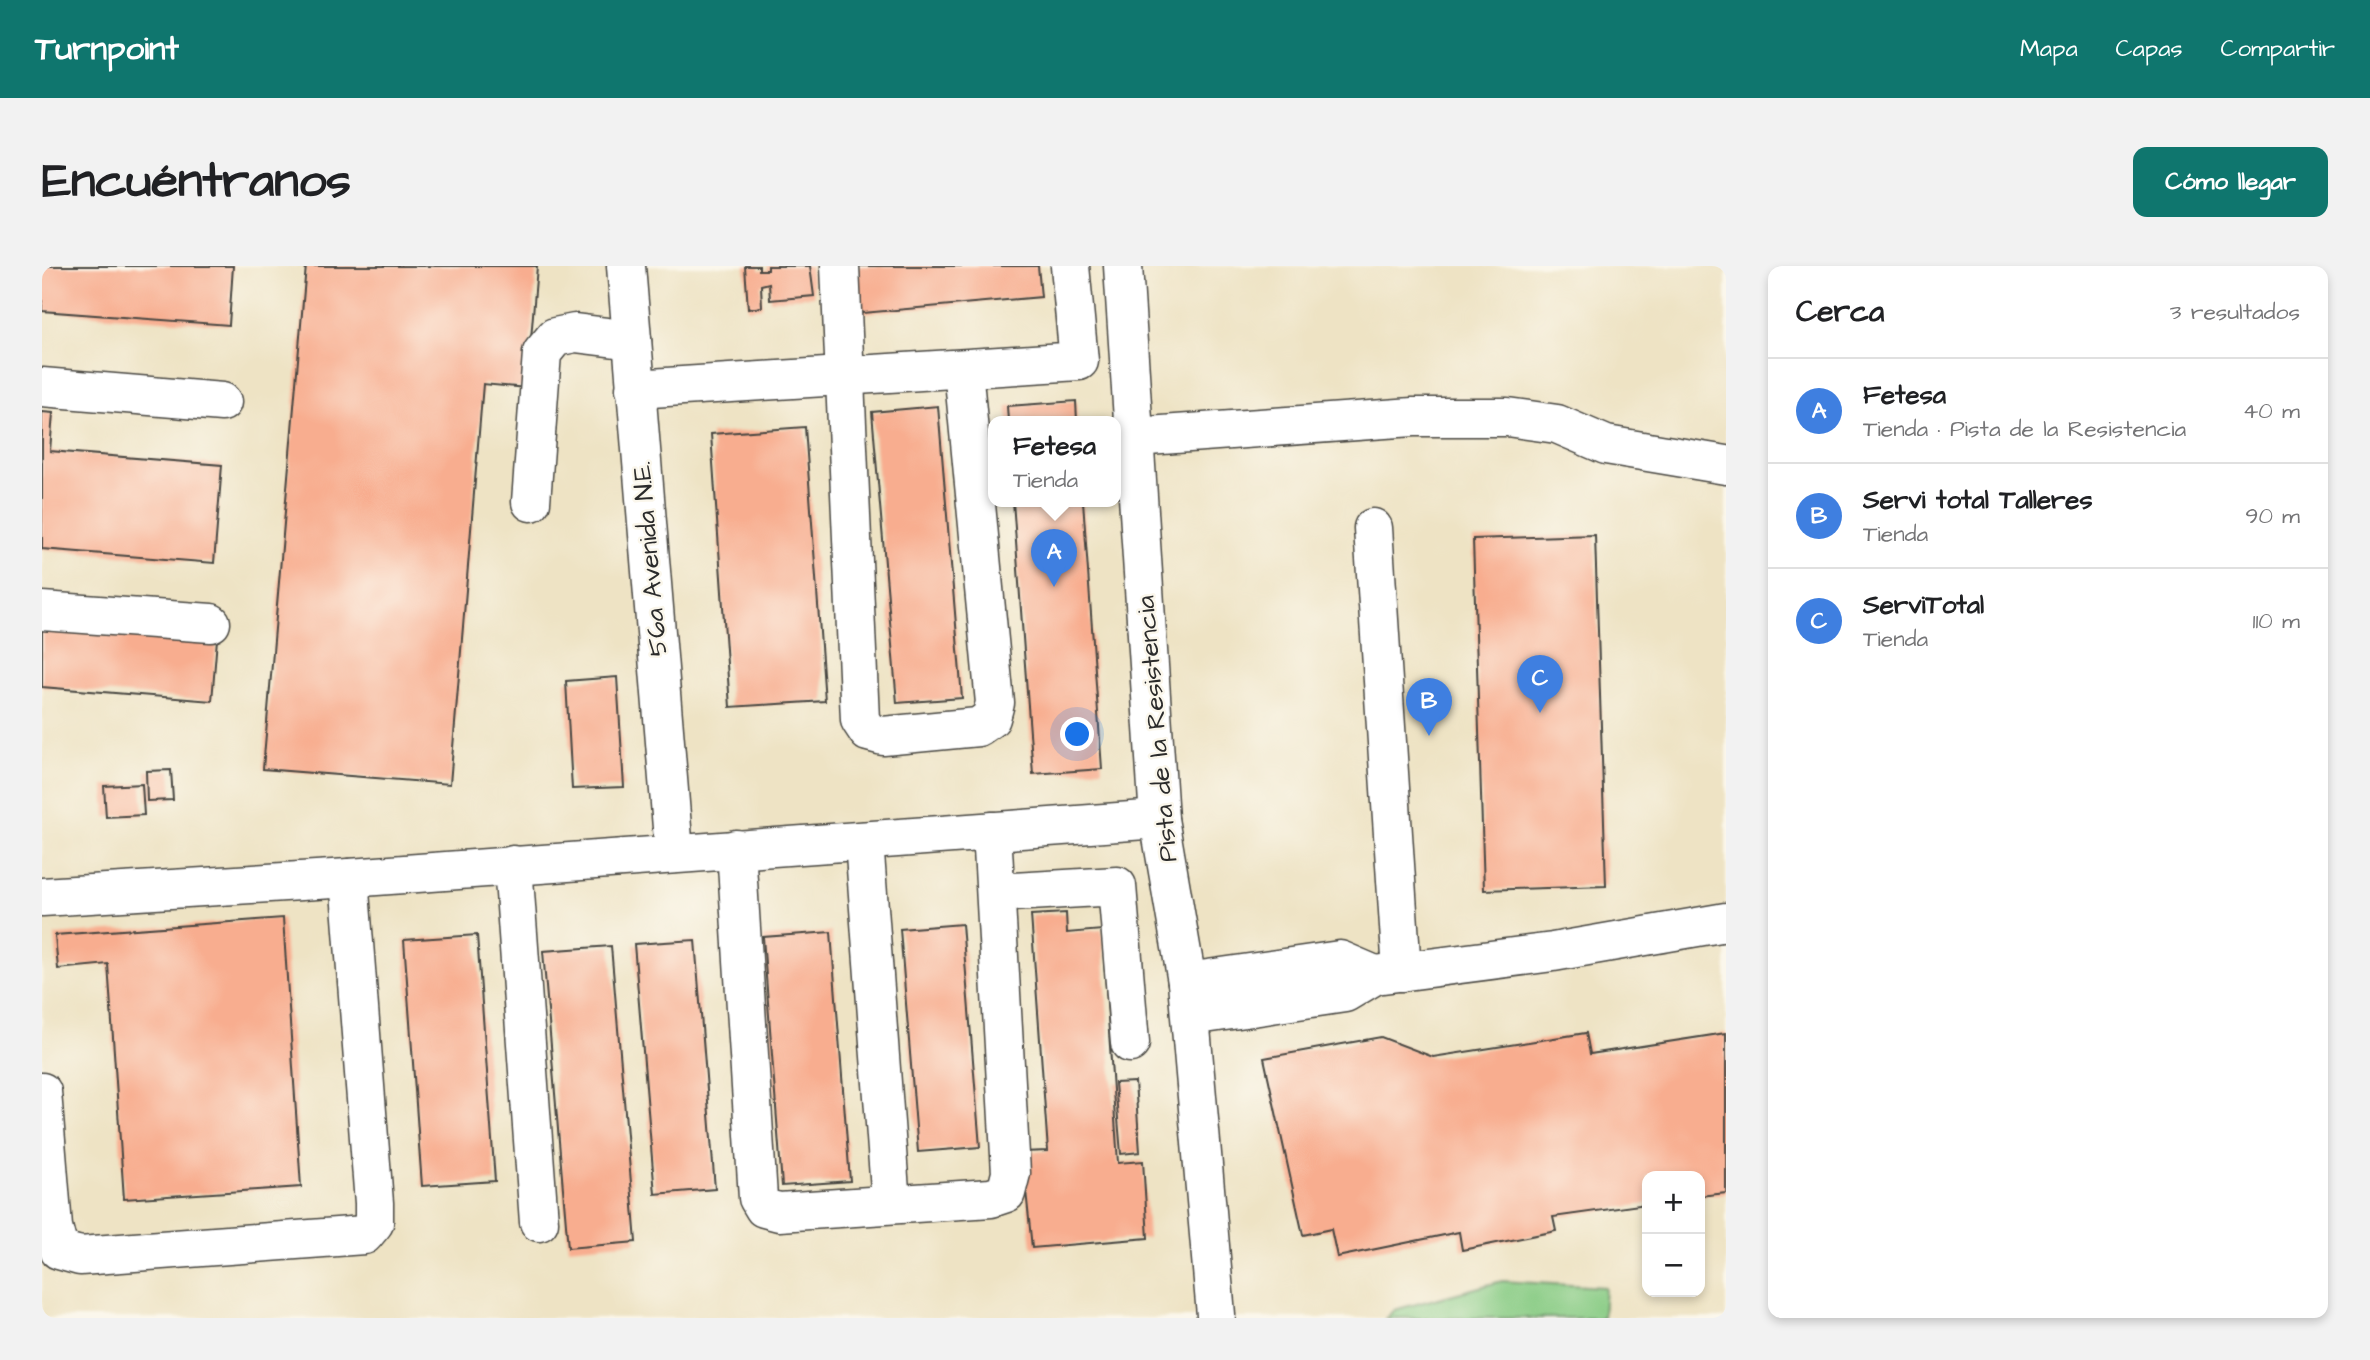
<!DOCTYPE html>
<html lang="es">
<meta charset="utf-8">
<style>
body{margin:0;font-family:"Architects Daughter",sans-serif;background:#f2f2f2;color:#202124}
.controls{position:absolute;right:21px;bottom:21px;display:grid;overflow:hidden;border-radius:14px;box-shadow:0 4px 10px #0003}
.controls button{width:63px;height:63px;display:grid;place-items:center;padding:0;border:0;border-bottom:2px solid #e0e0e0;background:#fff;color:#202124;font:35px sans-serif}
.you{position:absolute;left:1036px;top:469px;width:24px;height:24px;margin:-18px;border:5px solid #fff;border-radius:50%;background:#1a73e8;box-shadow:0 0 0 10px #1a73e833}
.badge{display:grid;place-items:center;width:46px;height:46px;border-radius:50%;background:#0f766e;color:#fff;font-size:23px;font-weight:700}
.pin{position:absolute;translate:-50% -58px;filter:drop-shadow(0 2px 4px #0008)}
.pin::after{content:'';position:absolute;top:37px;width:24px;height:21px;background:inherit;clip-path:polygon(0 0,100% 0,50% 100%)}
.popup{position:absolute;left:946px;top:150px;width:133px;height:91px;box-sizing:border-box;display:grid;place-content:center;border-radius:14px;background:#fff;filter:drop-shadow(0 2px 5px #0005);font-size:23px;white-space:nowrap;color:#757577}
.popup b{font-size:26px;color:#202124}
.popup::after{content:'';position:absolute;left:50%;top:100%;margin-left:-14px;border:14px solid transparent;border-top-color:#fff}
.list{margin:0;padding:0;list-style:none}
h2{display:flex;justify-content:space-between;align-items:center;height:91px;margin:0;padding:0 28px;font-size:30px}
h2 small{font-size:23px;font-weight:400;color:#757577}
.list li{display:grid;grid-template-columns:46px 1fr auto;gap:21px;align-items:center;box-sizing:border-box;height:105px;padding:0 28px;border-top:2px solid #e0e0e0}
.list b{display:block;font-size:26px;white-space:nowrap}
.list p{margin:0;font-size:23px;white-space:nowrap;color:#757577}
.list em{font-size:23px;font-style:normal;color:#757577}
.map{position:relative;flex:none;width:1684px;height:1052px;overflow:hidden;border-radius:14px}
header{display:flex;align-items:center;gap:42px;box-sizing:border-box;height:98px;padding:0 35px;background:#0f766e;color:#fff}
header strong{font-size:33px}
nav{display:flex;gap:38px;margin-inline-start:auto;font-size:24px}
.intro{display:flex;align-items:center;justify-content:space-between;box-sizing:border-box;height:168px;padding:0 42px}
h1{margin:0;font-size:49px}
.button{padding:18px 32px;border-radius:14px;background:#0f766e;color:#fff;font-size:24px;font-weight:700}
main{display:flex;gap:42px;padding:0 42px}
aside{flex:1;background:#fff;border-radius:14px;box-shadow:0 4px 10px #0003}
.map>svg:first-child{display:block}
.green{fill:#89cc85;stroke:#5a7c58;stroke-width:2}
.building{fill:#f8ad8f}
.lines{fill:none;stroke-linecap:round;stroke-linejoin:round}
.minor-casing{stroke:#484742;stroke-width:41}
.minor{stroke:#fff;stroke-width:38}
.labels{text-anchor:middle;stroke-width:5;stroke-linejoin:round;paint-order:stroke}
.street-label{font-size:26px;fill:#2b2b2b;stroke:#fbf7ec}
</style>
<header>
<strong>Turnpoint</strong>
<nav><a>Mapa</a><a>Capas</a><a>Compartir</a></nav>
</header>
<div class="intro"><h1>Encuéntranos</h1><a class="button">Cómo llegar</a></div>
<main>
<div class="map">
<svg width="1684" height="1052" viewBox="0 0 1684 1052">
<rect width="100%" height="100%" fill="#fbf7ec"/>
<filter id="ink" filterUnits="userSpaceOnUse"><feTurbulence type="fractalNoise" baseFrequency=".0143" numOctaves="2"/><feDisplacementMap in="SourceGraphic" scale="14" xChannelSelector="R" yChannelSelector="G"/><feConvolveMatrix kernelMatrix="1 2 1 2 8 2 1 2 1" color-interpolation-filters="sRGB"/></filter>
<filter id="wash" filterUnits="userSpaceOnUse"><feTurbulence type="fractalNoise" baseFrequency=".00686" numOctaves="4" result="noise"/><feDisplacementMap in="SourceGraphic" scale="28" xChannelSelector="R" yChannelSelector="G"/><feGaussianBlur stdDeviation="1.57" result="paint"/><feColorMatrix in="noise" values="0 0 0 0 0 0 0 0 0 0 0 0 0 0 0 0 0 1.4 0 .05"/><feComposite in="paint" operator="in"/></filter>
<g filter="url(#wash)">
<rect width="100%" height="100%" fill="#eee3c4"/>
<polygon class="green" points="1460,1015 1563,1021 1561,1052 1344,1052 1352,1044"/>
<g id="blocks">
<g class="building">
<polygon points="0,0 191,0 187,59 0,45"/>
<polygon points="264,0 495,0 485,122 441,118 408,518 221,503"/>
<polygon points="703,0 717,0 717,4 726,4 726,0 768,0 772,30 728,34 727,17 719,19 720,41 706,43"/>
<polygon points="808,0 996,0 999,31 810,48"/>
<polygon points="1034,135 1035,155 966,155 965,140"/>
<polygon points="896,140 920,432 855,437 830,146"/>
<polygon points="0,146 11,147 8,185 180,199 172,297 0,283"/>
<polygon points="763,161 783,435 688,441 669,168"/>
<polygon points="971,235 1041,235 1060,503 991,508"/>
<polygon points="1553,269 1564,620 1442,624 1431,273"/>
<polygon points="0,359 175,373 170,435 0,421"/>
<polygon points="575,411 582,521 530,523 524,415"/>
<polygon points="129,504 131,534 105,535 104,505"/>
<polygon points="100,518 102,549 64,551 62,520"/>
<polygon points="1024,647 1025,667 1060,664 1076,897 1101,895 1106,972 990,982 980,886 1006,885 989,649"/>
<polygon points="241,652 259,921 82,933 66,698 16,703 13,669"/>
<polygon points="920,658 938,881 876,886 858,663"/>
<polygon points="789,666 808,915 740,920 721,671"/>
<polygon points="435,669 453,915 380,920 362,674"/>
<polygon points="653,674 673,923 613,928 592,678"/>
<polygon points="569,680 594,976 526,982 501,685"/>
<polygon points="1544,767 1548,788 1684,767 1684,927 1658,930 1658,910 1605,910 1605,938 1511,951 1514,965 1420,984 1417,966 1295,991 1289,963 1261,969 1222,792 1339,771 1391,791"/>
<polygon points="1093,816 1098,886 1079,888 1073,817"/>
</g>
</g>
</g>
<g filter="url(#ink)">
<use href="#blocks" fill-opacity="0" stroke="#484742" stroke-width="2"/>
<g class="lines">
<defs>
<g id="minor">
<polyline points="584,0 632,586"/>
<polyline points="798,0 818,454 826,466 841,470 936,461 949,452 953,437 921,103"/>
<polyline points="1081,0 1117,553 1145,716 1174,1049"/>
<polyline points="0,121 180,136"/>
<polyline points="593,123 1037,95 1028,0"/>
<polyline points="1092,171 1371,151 1465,151 1515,158 1564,179 1684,199"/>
<polyline points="489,236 500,87 513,71 533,67 590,74"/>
<polyline points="1331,262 1360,706"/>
<polyline points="0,345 169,357"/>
<polyline points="822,575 849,938"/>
<polyline points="694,583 716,932 722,942 737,946 949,932 964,927 969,907 950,565"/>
<polyline points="471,599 497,956"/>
<polyline points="954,627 1075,620 1088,777"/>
<polyline points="0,631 307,612 1117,553"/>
<polyline points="1145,716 1298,694 1333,709"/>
<polyline points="1149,750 1303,727 1333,709 1511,686 1684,656"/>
<polyline points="0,826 11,961 17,984 38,990 322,969 332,957 332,937 307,612"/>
</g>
</defs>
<use href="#minor" class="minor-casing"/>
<use href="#minor" class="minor"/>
</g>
</g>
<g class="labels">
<g class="street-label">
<text transform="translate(607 293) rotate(-95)" y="9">56a Avenida N.E.</text>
<text transform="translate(1114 463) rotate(-95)" y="9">Pista de la Resistencia</text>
</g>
</g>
</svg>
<div class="controls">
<button>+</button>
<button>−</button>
</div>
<div class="you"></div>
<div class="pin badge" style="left:1012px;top:321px;background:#3f7fe0">A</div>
<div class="popup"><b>Fetesa</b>Tienda</div>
<div class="pin badge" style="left:1387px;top:470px;background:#3f7fe0">B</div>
<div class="pin badge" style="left:1498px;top:447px;background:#3f7fe0">C</div>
</div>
<aside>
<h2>Cerca<small>3 resultados</small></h2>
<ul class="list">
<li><span class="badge" style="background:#3f7fe0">A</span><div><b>Fetesa</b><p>Tienda · Pista de la Resistencia</p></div><em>40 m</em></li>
<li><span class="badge" style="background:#3f7fe0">B</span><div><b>Servi total Talleres</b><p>Tienda</p></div><em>90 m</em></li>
<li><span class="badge" style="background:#3f7fe0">C</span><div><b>ServiTotal</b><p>Tienda</p></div><em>110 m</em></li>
</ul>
</aside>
</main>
